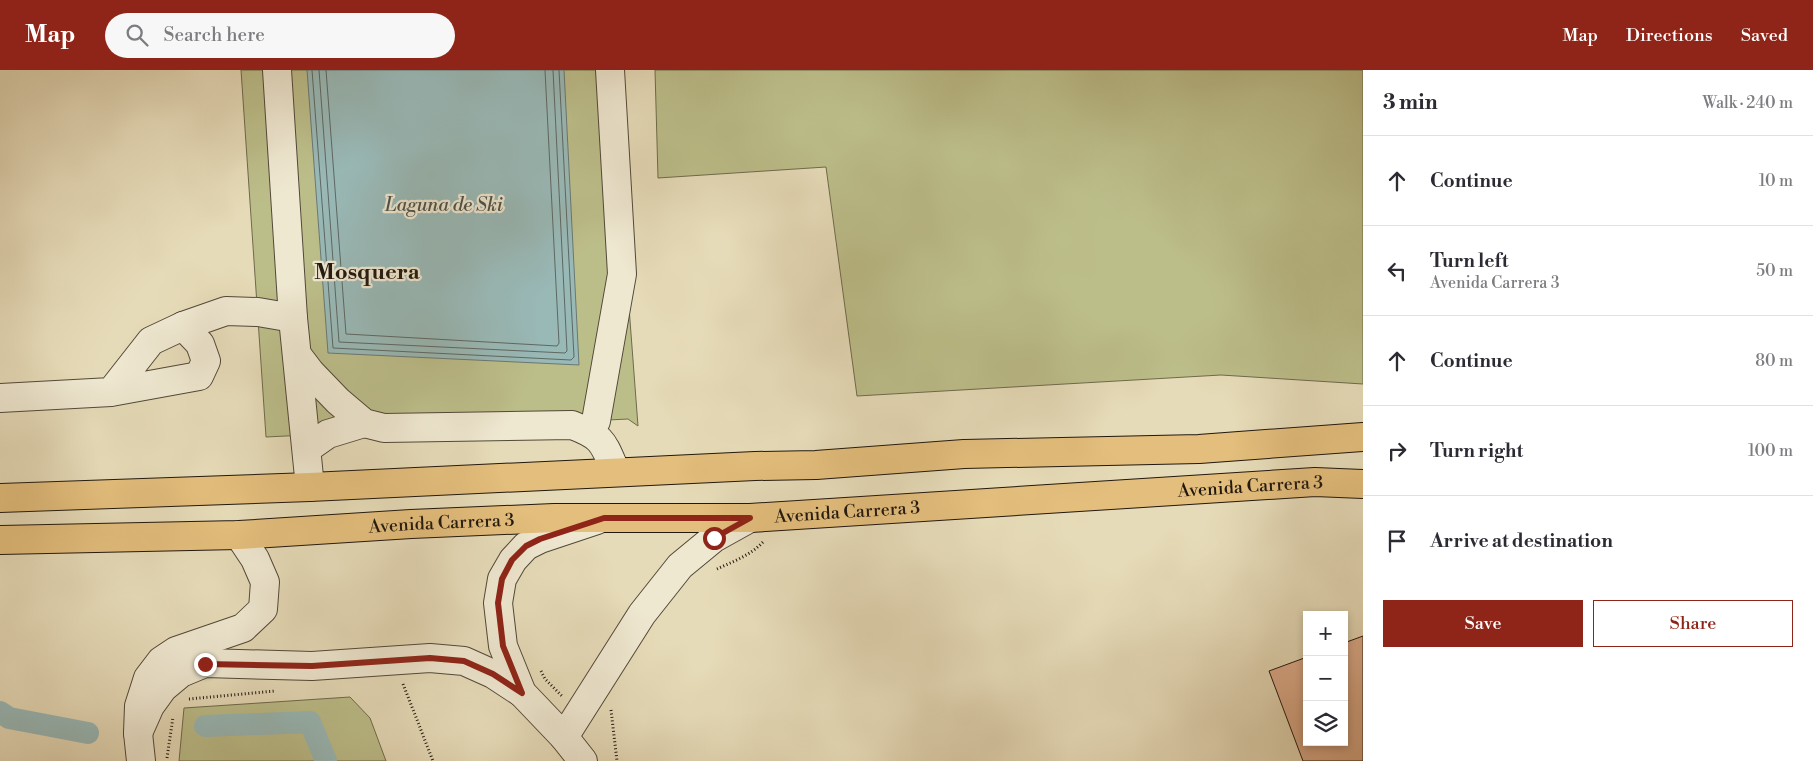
<!DOCTYPE html>
<meta charset="utf-8">
<style>
body{margin:0;font-family:"Libre Bodoni",serif;background:#f7f7f7;color:#2b2b33}
.controls{position:absolute;right:15px;bottom:15px;display:grid;overflow:hidden;border-radius:0px;box-shadow:0 2px 8px #0003}
.controls button{width:45px;height:45px;display:grid;place-items:center;padding:0;border:0;border-bottom:1px solid #e1e1e2;background:#fff;color:#2b2b33;font:25px sans-serif}
.stop{position:absolute;width:15px;height:15px;margin:-11px;border:4px solid #8f2418;border-radius:50%;background:#fff}
.stop.end{background:#8f2418;border-color:#fff;box-shadow:0 1px 5px #0008}
.list{margin:0;padding:0;list-style:none}
h2{display:flex;justify-content:space-between;align-items:center;height:65px;margin:0;padding:0 20px;font-size:21px}
h2 small{font-size:16px;font-weight:400;color:#7c7c81}
.list li{display:grid;grid-template-columns:32px 1fr auto;gap:15px;align-items:center;box-sizing:border-box;height:90px;padding:0 20px;border-top:1px solid #e1e1e2}
.list b{display:block;font-size:19px;white-space:nowrap}
.list p{margin:0;font-size:16px;white-space:nowrap;color:#7c7c81}
.list em{font-size:16px;font-style:normal;color:#7c7c81}
.actions{display:flex;gap:10px;padding:15px 20px}
.actions a{flex:1;padding:11px 0;border:1px solid #8f2418;border-radius:0px;text-align:center;font-size:18px;color:#8f2418}
.actions .main{background:#8f2418;color:#fff}
.icon{flex:none;width:28px;height:28px;fill:none;stroke:currentColor;stroke-width:2;stroke-linecap:round;stroke-linejoin:round}
.map{position:relative;flex:none;width:1363px;height:691px;overflow:hidden}
header{display:flex;align-items:center;gap:30px;box-sizing:border-box;height:70px;padding:0 25px;background:#8f2418;color:#fff}
header strong{font-size:24px}
nav{display:flex;gap:28px;margin-inline-start:auto;font-size:18px}
.search{width:350px;height:45px;background:#f7f7f7;display:flex;align-items:center;gap:12px;box-sizing:border-box;padding:0 18px;border-radius:28px;color:#7c7c81;font-size:19px}
main{display:flex}
aside{flex:1;background:#fff}
.map>svg:first-child{display:block}
.green{fill:#bcbe8a;stroke:#6e6a4c}
.water{fill:#99b9b7;stroke:#697874}
.lines{fill:none;stroke-linecap:round;stroke-linejoin:round}
.shore{stroke:#5d6863;stroke-width:1}
.canal{stroke:#99b9b7;stroke-width:22}
.building{fill:#ddac8c;stroke:#21170f}
.minor-casing{stroke:#524839;stroke-width:30}
.major-casing{stroke:#21170f;stroke-width:30}
.path{stroke:#21170f;stroke-width:3;stroke-dasharray:1 2.5;stroke-linecap:butt}
.minor{stroke:#efe8d1;stroke-width:28}
.major{stroke:#e3be7c;stroke-width:28}
.route{stroke:#8f2418;stroke-width:6}
.labels{text-anchor:middle;stroke-width:4.5;stroke-linejoin:round;paint-order:stroke}
.street-label{font-size:18px;fill:#21170f;stroke:#efe8d1}
.water-label{font-size:19px;font-style:italic;fill:#4b504a;stroke:#efe8d1}
.district-label{font-size:22px;font-weight:bold;fill:#21170f;stroke:#efe8d1}
</style>
<header>
<strong>Map</strong>
<div class="search"><svg class="icon" aria-label="search" viewBox="0 0 24 24"><circle cx="10" cy="10" r="6"/><path d="M15 15l6 6"/></svg>Search here</div>
<nav><a>Map</a><a>Directions</a><a>Saved</a></nav>
</header>
<main>
<div class="map">
<svg width="1363" height="691" viewBox="0 0 1363 691">
<rect width="100%" height="100%" fill="#e6dbb8"/>
<filter id="stains"><feTurbulence type="fractalNoise" baseFrequency=".004" numOctaves="4"/><feColorMatrix values="0 0 0 0 .2 0 0 0 0 .09 0 0 0 0 .02 0 0 0 .5 -.17"/></filter>
<radialGradient id="worn" r=".72"><stop offset=".6" stop-color="#630" stop-opacity="0"/><stop offset="1" stop-color="#630" stop-opacity=".3"/></radialGradient>
<g class="green">
<polygon points="241,0 611,0 638,356 628,349 266,367"/>
<polygon points="655,0 1363,0 1363,314 1221,305 857,326 826,97 658,108"/>
<polygon points="350,627 370,648 386,691 179,691 184,638"/>
</g>
<polygon class="water" points="307,0 564,0 579,295 328,283"/>
<g class="lines">
<g class="shore">
<polyline points="312,0 333,278 571,290 574,287 559,0"/>
<polyline points="319,0 339,272 565,283 567,281 553,0"/>
<polyline points="326,0 346,264 557,276 559,273 545,0"/>
</g>
<g class="canal">
<polyline points="0,642 9,648 88,663"/>
<polyline points="205,656 310,652 326,691"/>
</g>
</g>
<polygon class="building" points="1363,566 1363,691 1303,691 1269,601 1307,587 1307,672 1344,672 1344,573"/>
<g class="lines">
<defs>
<g id="minor">
<polyline points="277,0 293,248 310,417"/>
<polyline points="183,256 226,241 258,242 293,248"/>
<path d="M 298,286 L 311,303 L 338,331 L 364,353 L 384,358 L 572,355 C 604,367 603,373 616,402"/>
<polyline points="0,328 111,322 199,306 206,291 200,274 183,256 151,271 111,322"/>
<polyline points="590,362 596,351 622,204 610,0"/>
<polyline points="308,378 328,364 364,353"/>
<polyline points="138,663 150,636 163,618 181,603 205,593 312,596 430,588 464,591 493,604 522,623"/>
<polyline points="564,667 642,544 680,496 714,468 750,448"/>
<polyline points="141,691 138,663 139,636 148,608 161,591 176,581 243,558 263,539 265,512 255,489 239,465"/>
<polyline points="583,691 564,667 522,623 503,576 498,533 502,509 513,490 526,476 540,469 597,450"/>
</g>
<g id="major">
<polyline points="0,428 310,417 755,396 816,395 964,384 1199,379 1363,367"/>
<path id="s1" d="M 0,470 L 239,465 L 411,454 L 554,448 L 750,448 L 1315,412 L 1363,414"/>
</g>
</defs>
<use href="#minor" class="minor-casing"/>
<use href="#major" class="major-casing"/>
<g class="path">
<path d="M 717,499 C 732,492 751,485 763,472"/>
<polyline points="541,601 545,609 563,627"/>
<polyline points="403,614 433,691"/>
<polyline points="189,629 275,621"/>
<polyline points="611,640 617,691"/>
<polyline points="167,688 173,647"/>
</g>
<use href="#minor" class="minor"/>
<use href="#major" class="major"/>
</g>
<g class="lines">
<polyline class="route" points="205,594 312,596 430,588 464,591 493,604 522,623 503,576 498,533 502,509 512,490 526,476 540,469 604,448 750,448 714,468"/>
</g>
<g class="labels">
<g class="street-label">
<text dy="6" stroke="none"><textPath href="#s1" startOffset="1252">Avenida Carrera 3</textPath></text>
<text dy="6" stroke="none"><textPath href="#s1" startOffset="848">Avenida Carrera 3</textPath></text>
<text dy="6" stroke="none"><textPath href="#s1" startOffset="442">Avenida Carrera 3</textPath></text>
</g>
<g class="water-label">
<text x="444" y="141">Laguna de Ski</text>
</g>
<g class="district-label">
<text x="367" y="209">Mosquera</text>
</g>
</g>
<rect width="100%" height="100%" filter="url(#stains)"/>
<rect width="100%" height="100%" fill="url(#worn)"/>
</svg>
<div class="controls">
<button>+</button>
<button>−</button>
<button><svg class="icon" aria-label="layers" viewBox="0 0 24 24"><path d="M12 4l9 5-9 5-9-5zM3 14l9 5 9-5"/></svg></button>
</div>
<div class="stop" style="left:714px;top:468px"></div>
<div class="stop end" style="left:205px;top:594px"></div>
</div>
<aside>
<h2>3 min<small>Walk · 240 m</small></h2>
<ul class="list">
<li><svg class="icon" aria-label="ahead" viewBox="0 0 24 24"><path d="M12 20V5M6 11l6-6 6 6"/></svg><div><b>Continue</b></div><em>10 m</em></li>
<li><svg class="icon" aria-label="left" viewBox="0 0 24 24"><path d="M17 20v-9H6M10 6l-5 5 5 5"/></svg><div><b>Turn left</b><p>Avenida Carrera 3</p></div><em>50 m</em></li>
<li><svg class="icon" aria-label="ahead" viewBox="0 0 24 24"><path d="M12 20V5M6 11l6-6 6 6"/></svg><div><b>Continue</b></div><em>80 m</em></li>
<li><svg class="icon" aria-label="right" viewBox="0 0 24 24"><path d="M7 20v-9h11M14 6l5 5-5 5"/></svg><div><b>Turn right</b></div><em>100 m</em></li>
<li><svg class="icon" aria-label="arrive" viewBox="0 0 24 24"><path d="M6 21V4h12l-3 4 3 4H6"/></svg><div><b>Arrive at destination</b></div></li>
</ul>
<div class="actions"><a class="main">Save</a><a>Share</a></div>
</aside>
</main>
